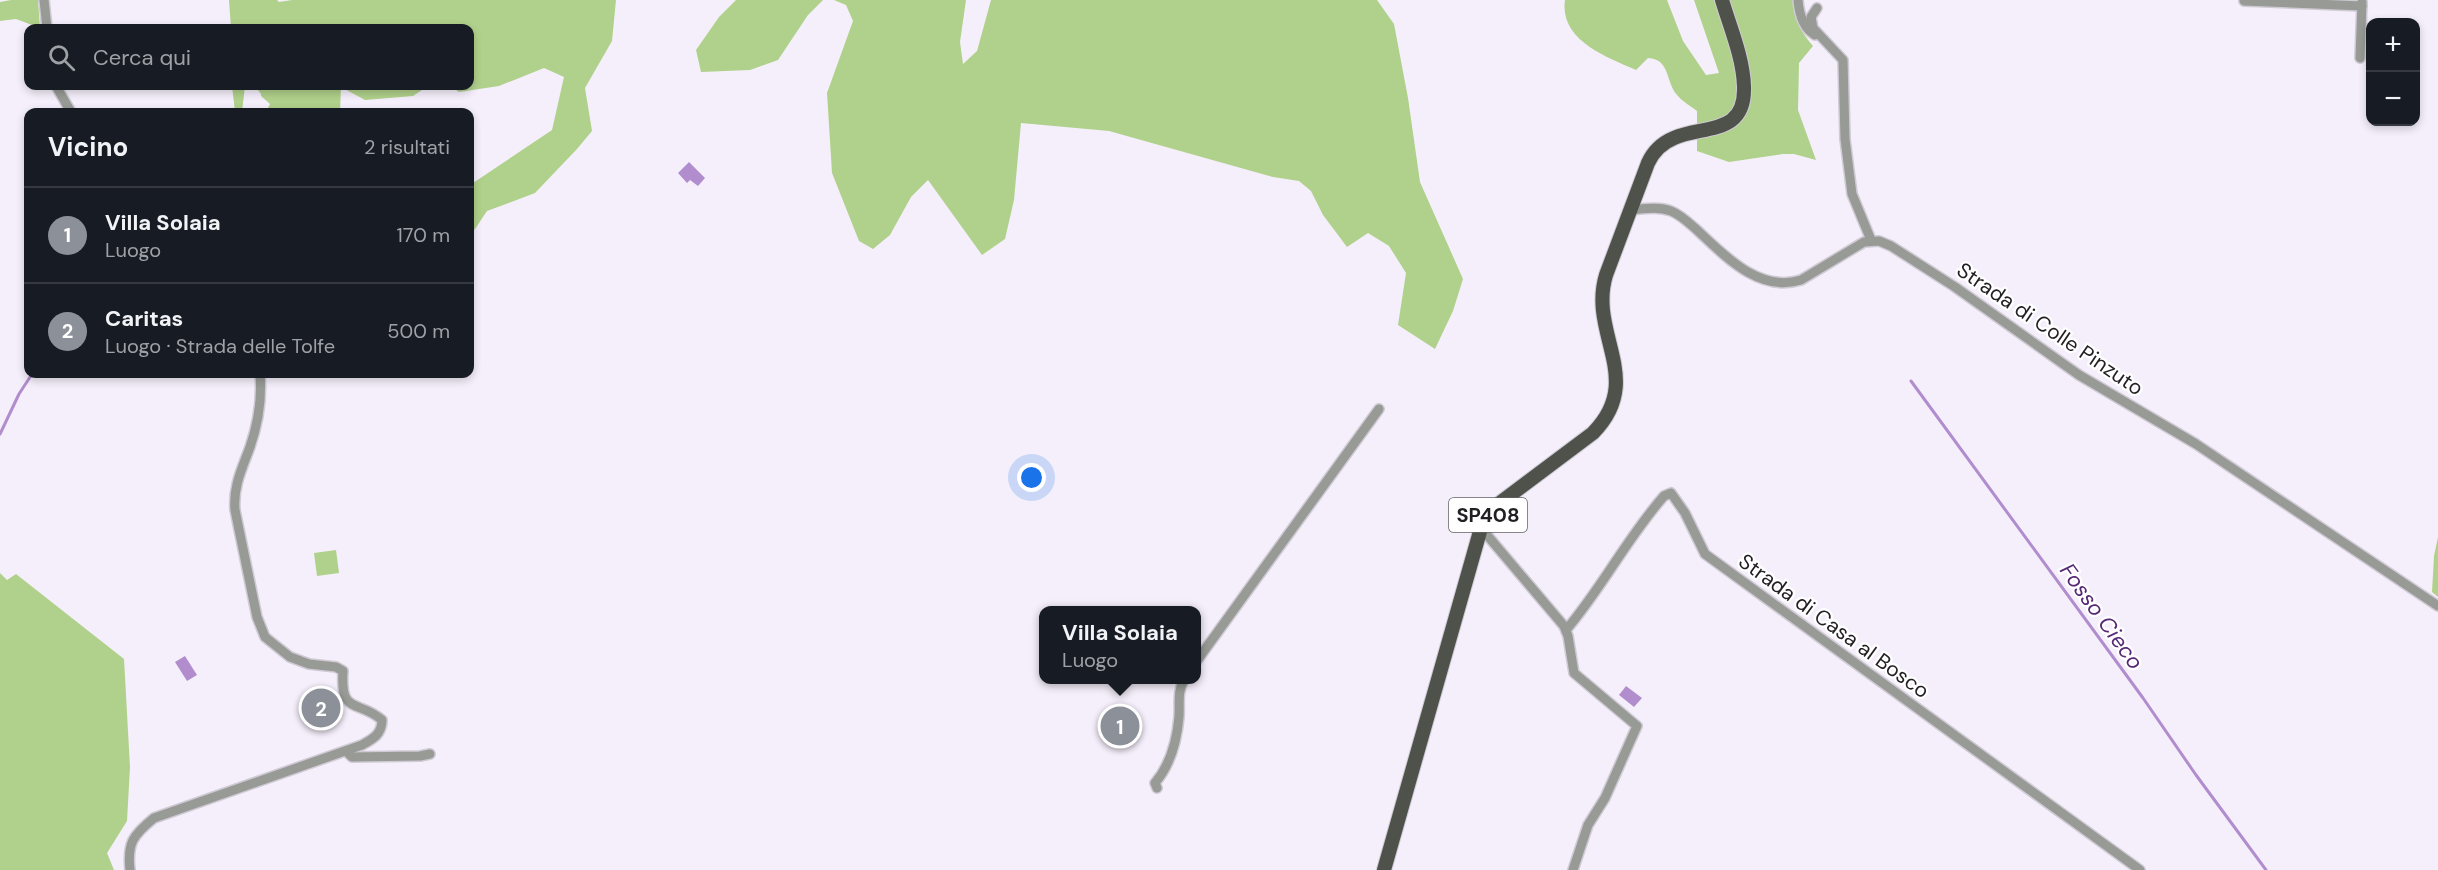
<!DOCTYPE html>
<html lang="it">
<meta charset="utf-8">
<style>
body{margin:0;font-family:"DM Sans",sans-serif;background:#20242c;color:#f1f3f6}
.controls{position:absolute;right:18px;top:18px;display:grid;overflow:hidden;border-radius:12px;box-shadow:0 3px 9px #0003}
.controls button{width:54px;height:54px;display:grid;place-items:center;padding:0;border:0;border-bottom:2px solid #363941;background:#171b24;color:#f1f3f6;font:30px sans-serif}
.you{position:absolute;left:1032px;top:478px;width:21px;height:21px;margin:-15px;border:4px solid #fff;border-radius:50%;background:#1a73e8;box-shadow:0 0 0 9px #1a73e833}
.badge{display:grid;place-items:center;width:39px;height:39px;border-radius:50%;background:#8c9099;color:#fff;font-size:20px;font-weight:700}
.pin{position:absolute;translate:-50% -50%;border:3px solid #fff;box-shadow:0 2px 6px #0006}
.popup{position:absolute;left:1039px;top:606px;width:162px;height:78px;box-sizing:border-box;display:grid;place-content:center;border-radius:12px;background:#171b24;filter:drop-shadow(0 2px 4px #0005);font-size:20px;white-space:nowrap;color:#9ea1a6}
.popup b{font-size:22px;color:#f1f3f6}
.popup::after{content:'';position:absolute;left:50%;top:100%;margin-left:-12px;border:12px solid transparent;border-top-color:#171b24}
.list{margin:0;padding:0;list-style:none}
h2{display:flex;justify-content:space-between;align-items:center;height:78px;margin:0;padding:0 24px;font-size:26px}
h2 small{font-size:20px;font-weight:400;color:#9ea1a6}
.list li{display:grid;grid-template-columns:39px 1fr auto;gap:18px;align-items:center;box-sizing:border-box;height:96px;padding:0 24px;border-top:2px solid #363941}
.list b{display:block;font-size:22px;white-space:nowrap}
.list p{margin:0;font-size:20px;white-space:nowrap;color:#9ea1a6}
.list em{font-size:20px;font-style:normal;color:#9ea1a6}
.icon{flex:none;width:33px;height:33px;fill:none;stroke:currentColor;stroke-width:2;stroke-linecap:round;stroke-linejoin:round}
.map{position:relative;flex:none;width:2438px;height:870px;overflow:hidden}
.search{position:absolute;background:#171b24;box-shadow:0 3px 9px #0003;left:24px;top:24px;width:450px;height:66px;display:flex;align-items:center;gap:15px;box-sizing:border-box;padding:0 21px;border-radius:12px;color:#9ea1a6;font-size:22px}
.panel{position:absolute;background:#171b24;box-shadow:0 3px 9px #0003;left:24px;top:108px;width:450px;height:270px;border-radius:12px}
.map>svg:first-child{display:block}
.green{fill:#b0d18b}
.water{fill:#b18dce}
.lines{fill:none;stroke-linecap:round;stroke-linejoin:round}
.stream{stroke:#b18dce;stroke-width:3}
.street-casing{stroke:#cfcad4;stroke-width:12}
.primary-casing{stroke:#cfcad4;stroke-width:16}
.street{stroke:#979a95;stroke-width:9}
.primary{stroke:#4e524a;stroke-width:14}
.labels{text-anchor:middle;stroke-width:4.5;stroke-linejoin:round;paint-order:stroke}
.shield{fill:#fff;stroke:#646265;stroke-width:1.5}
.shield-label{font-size:20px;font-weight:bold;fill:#221f23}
.street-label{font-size:21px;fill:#221f23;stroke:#fff}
.water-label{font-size:22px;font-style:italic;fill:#562875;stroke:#fff}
</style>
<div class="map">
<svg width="2438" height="870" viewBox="0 0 2438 870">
<rect width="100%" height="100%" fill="#f5effb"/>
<g class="green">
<polygon points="11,0 38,0 40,28 16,19 0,21 0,2"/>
<polygon points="229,0 277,0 279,2 292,0 616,0 612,41 585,88 592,131 577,149 535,193 487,211 475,229 470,233 470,185 552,130 564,77 544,68 499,86 459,92 450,86 470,86 470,28 231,28"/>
<polygon points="736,0 823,0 808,15 778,60 750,70 701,72 696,50 719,17"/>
<polygon points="834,0 966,0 960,42 963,64 977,51 991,0 1377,0 1394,24 1408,98 1420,182 1463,279 1453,311 1435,349 1398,325 1406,273 1389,246 1368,233 1347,247 1323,215 1311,191 1299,181 1273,177 1109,131 1021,123 1014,200 1005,239 982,255 928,180 911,197 890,235 873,249 859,241 832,173 827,93 853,21 846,5"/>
<path d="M 1565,0 L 1667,0 L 1683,41 L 1706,75 L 1719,73 L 1694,0 L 1794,0 C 1795,20 1800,31 1813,46 L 1799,63 L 1798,110 L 1816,160 L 1794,154 L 1783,154 L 1729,162 L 1697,151 L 1697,111 C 1691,106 1683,102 1678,96 C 1665,83 1671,59 1648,58 L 1636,70 C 1606,57 1559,40 1565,0 Z"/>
<polygon points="232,86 245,86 242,112 235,112"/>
<polygon points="255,86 428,86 413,96 365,100 341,87 340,112 266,112 270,104 261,96 261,94"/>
<polygon points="2438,537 2438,597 2432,592 2434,556"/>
<polygon points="336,550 339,573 317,576 314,553"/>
<polygon points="0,573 7,580 16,574 124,659 130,767 127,821 107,853 114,870 0,870"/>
</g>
<g class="water">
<polygon points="689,162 705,178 698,186 690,180 687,183 678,173"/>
<polygon points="185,656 197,675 187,681 175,662"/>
<polygon points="1626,686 1642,698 1634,707 1619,695"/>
</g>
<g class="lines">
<g class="stream">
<polyline points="1911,381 2143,698 2196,775 2266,870"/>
<polyline points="0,434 19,394 32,374"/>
</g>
<defs>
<g id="street">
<polyline points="44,0 47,28"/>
<path d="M 1798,0 C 1799,13 1803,28 1815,35"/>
<polyline points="2244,1 2362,6"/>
<polyline points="1817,8 1811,17 1813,28 1843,60 1845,139 1852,194 1871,240"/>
<polyline points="2360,58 2362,2"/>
<polyline points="56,86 71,112"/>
<path d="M 1629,210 C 1643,209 1658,206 1671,211 C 1681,215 1689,223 1697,230 C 1725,256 1759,293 1801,280 L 1864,242 L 1879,241 L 1891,246 L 1955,287 L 2079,375 L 2196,444 L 2438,606"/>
<polyline points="1481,528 1564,626 1568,636 1574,673 1637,726 1605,798 1588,825 1573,870"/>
<path d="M 1566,630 C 1602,588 1627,538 1664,496 L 1671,493 L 1685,513 L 1705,554 L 2140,870"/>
<polyline points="1196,662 1379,409"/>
<polyline points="346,751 352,757 420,756 430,754"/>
<path d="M 1157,788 L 1155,783 C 1171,764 1177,740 1179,717 C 1180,703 1177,692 1184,680"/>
<path d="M 130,870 C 127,843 133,835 154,818 L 362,745 C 373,739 382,734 382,720 C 358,699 340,716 343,671 L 336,667 L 309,664 L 290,657 L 265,637 L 257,617 L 235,510 C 233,486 242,469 250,447 C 258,424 262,398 260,374"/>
</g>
<path id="primary" d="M 1384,870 L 1481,528 L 1489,515 L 1501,502 L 1593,433 C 1646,379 1588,334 1606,275 L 1648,163 C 1653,152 1662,143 1674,138 C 1703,125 1746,136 1744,86 C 1743,57 1730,27 1722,0"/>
</defs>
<use href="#street" class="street-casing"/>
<use href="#primary" class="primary-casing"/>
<use href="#street" class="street"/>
<use href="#primary" class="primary"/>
</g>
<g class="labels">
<rect class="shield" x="1449" y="498" width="78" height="34" rx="4.5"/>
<g class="shield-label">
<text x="1488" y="522">SP408</text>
</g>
<g class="street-label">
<text transform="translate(2050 329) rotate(34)" y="7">Strada di Colle Pinzuto</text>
<text transform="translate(1834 626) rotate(36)" y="7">Strada di Casa al Bosco</text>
</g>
<g class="water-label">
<text transform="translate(2102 616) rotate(54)" y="8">Fosso Cieco</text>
</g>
</g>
</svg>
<div class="controls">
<button>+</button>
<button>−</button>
</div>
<div class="you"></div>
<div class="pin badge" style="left:1120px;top:726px">1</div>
<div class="popup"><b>Villa Solaia</b>Luogo</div>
<div class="pin badge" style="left:321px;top:708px">2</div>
<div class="search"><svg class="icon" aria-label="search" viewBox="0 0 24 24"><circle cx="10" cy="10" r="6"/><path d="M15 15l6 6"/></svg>Cerca qui</div>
<section class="panel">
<h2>Vicino<small>2 risultati</small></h2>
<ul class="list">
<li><span class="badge">1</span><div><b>Villa Solaia</b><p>Luogo</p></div><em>170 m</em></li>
<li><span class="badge">2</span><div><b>Caritas</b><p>Luogo · Strada delle Tolfe</p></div><em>500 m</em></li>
</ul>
</section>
</div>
